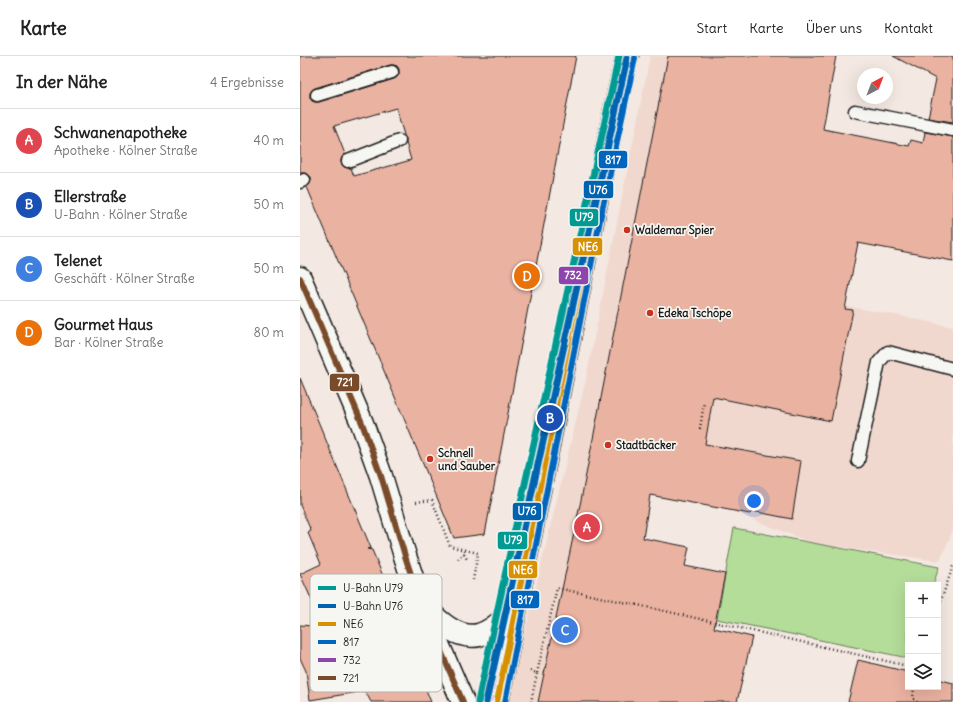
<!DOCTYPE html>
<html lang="de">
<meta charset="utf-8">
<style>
body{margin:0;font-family:Delius,sans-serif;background:#f6f6f6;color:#222}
.controls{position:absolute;right:12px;bottom:12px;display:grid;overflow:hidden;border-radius:0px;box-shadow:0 4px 16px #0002}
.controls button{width:36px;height:36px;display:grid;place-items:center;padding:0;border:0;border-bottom:1px solid #e0e0e0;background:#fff;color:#222;font:20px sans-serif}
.compass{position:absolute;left:557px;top:12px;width:36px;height:36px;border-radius:50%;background:#fff;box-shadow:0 4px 16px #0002;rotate:42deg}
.you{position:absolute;left:454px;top:445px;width:14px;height:14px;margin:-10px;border:3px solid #fff;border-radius:50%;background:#1a73e8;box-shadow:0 0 0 6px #1a73e833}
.badge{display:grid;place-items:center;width:26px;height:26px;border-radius:50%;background:#7c3aed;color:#fff;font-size:13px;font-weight:700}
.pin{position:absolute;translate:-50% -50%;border:2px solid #fff;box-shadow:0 1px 4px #0006}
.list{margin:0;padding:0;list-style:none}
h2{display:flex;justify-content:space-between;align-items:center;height:52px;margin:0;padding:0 16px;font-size:17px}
h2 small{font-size:13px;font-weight:400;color:#767676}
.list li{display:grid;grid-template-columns:26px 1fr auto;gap:12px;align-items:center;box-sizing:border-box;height:64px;padding:0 16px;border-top:1px solid #e0e0e0}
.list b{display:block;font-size:15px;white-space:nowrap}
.list p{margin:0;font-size:13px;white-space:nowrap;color:#767676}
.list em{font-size:13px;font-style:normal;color:#767676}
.icon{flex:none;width:22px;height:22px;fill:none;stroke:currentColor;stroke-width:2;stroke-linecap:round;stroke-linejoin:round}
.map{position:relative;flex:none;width:653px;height:646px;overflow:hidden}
header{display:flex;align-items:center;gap:24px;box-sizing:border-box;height:56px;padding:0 20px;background:#fff;border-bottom:1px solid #e0e0e0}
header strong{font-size:19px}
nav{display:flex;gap:22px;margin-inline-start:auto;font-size:14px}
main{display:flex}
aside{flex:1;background:#fff}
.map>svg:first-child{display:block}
.built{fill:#f1d8ce}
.green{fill:#b4dd99;stroke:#687c5a}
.building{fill:#eab2a1;stroke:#1c1c1c;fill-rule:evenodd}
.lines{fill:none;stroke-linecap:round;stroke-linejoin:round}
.service-casing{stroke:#1c1c1c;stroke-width:15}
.tertiary-casing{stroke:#1c1c1c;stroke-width:25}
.secondary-casing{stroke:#1c1c1c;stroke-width:25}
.path{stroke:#1c1c1c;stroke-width:2.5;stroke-dasharray:1 3;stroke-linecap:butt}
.service{stroke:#f6f6f2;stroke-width:12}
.tertiary{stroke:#f6f6f2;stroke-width:22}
.secondary{stroke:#f6f6f2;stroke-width:22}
.bus-1-casing{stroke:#f6f6f2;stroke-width:9}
.bus-2-casing{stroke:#f6f6f2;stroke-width:9}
.bus-3-casing{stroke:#f6f6f2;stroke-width:9}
.bus-4-casing{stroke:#f6f6f2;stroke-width:9}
.bus-1{stroke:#d69104;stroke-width:6}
.bus-2{stroke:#0065bd;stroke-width:6}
.bus-3{stroke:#8e44ad;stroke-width:6}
.bus-4{stroke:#7a4b2a;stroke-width:6}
.metro-1-casing{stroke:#f6f6f2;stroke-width:10}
.metro-2-casing{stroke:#f6f6f2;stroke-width:10}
.metro-1{stroke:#009a93;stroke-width:7}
.metro-2{stroke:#0063af;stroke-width:7}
.poi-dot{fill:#c8321e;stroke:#f6f6f2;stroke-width:1.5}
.labels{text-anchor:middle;stroke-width:3.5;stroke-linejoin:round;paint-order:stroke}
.poi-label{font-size:11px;font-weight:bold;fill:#1c1c1c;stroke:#f6f6f2;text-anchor:start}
.key{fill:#f6f6f2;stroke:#b5b5b2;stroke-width:1}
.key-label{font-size:11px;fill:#1c1c1c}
.line-badge{stroke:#f6f6f2;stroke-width:1.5}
.badge-label{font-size:11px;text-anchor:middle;font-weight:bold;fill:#fff}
</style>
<header>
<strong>Karte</strong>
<nav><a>Start</a><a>Karte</a><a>Über uns</a><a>Kontakt</a></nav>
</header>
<main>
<aside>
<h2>In der Nähe<small>4 Ergebnisse</small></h2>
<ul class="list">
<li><span class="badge" style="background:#e0444e">A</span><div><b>Schwanenapotheke</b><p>Apotheke · Kölner Straße</p></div><em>40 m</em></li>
<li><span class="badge" style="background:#1a4fb4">B</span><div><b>Ellerstraße</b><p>U-Bahn · Kölner Straße</p></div><em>50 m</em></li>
<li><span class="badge" style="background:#3f7fe0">C</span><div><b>Telenet</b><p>Geschäft · Kölner Straße</p></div><em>50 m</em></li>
<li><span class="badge" style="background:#e8710a">D</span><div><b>Gourmet Haus</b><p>Bar · Kölner Straße</p></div><em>80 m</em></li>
</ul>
</aside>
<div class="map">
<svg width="653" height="646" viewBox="0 0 653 646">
<rect width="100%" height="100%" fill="#f4e8e2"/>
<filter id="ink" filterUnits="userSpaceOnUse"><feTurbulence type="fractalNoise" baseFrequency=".025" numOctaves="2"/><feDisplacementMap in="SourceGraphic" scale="8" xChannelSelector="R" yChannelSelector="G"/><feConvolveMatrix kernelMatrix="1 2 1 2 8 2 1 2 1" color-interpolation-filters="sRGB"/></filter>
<g filter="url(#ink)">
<polygon class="built" points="350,0 469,0 427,229 601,260 653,271 653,474 640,505 514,488 341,419 289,646 208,646 286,323"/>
<polygon class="green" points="434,472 639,511 633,529 608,529 608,602 417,563"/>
<g class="building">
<path d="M 0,0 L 276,0 L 185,478 L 154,482 L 7,131 L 10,128 L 11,124 L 11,121 L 8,118 L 4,117 L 1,117 L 0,115 ZM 90,9 L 94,9 L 97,10 L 99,13 L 99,18 L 97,21 L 94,23 L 19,46 L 15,46 L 12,45 L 10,42 L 10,37 L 12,34 L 15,32 ZM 96,52 L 104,79 L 106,83 L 106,87 L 111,104 L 54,120 L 51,112 L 47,112 L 44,111 L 41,107 L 41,104 L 42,101 L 45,98 L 34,70 Z"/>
<polygon points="368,0 536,0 523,73 609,90 611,84 623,87 625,76 653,81 653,205 558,187 545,253 553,254 531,365 413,341 405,388 501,405 492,463 452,455 450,458 350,439 343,482 389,491 385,510 425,518 414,572 452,581 437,646 238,646 281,444"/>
<polygon points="593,0 653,0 653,66 628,62 636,23"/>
<polygon points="0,322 71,492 67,493 72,494 97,553 112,599 131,646 71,646 65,635 10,644 6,615 0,602 0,569 24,571 0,518 21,508 8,477 11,475 0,449"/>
<polygon points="558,604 608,616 608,631 638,631 638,623 653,627 653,646 548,646"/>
</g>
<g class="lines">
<defs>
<g id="service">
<polyline points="17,39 92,16"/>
<polyline points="555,55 653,74"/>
<polyline points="48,105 99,85"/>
<polyline points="0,126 4,124"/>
<polyline points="558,405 579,306 588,296 653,313"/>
</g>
<g id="tertiary">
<polyline points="0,222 62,367 81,420 105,500 121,549 163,646"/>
<path d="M 125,552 C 138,565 158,584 179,579 C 188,576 198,569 205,562 C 210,557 214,550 218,545"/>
</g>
<path id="secondary" d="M 197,646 C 227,501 254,356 283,211 C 297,140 311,70 327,0"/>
</defs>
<use href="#service" class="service-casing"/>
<use href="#tertiary" class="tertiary-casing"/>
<use href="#secondary" class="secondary-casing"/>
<g class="path">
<polyline points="400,373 404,346"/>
<polyline points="116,446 132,444 150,490 165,494 164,498"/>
<polyline points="165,494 178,497 173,524"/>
<polyline points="158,503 164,498 168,505"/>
<polyline points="638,553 653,510"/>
<polyline points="230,615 237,617 231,646"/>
<polyline points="237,617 257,532 356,553 608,610"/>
<polyline points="614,631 613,642 617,646"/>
</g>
<use href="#service" class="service"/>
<use href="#tertiary" class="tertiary"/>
<use href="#secondary" class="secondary"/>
<defs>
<polyline id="bus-1" points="197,646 294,158 327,0"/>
<polyline id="bus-2" points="205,646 301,159 335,2"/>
<polyline id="bus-3" points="189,644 286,156 319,0"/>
<polyline id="bus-4" points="0,222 62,367 81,420 105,500 121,549 163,646"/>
</defs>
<use href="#bus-1" class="bus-1-casing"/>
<use href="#bus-2" class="bus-2-casing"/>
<use href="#bus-3" class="bus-3-casing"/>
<use href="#bus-4" class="bus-4-casing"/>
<use href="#bus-1" class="bus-1"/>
<use href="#bus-2" class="bus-2"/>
<use href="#bus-3" class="bus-3"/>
<use href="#bus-4" class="bus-4"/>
<defs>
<path id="metro-1" d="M 178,646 C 223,430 273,216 319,0"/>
<path id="metro-2" d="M 186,646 C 231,431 281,217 327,2"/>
</defs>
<use href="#metro-1" class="metro-1-casing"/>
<use href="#metro-2" class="metro-2-casing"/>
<use href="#metro-1" class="metro-1"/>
<use href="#metro-2" class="metro-2"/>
</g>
</g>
<g class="poi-dot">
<circle cx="327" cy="174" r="4"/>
<circle cx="350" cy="257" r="4"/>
<circle cx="308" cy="389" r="4"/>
<circle cx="130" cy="403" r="4"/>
</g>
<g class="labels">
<g class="poi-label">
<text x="335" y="178">Waldemar Spier</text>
<text x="358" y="261">Edeka Tschöpe</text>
<text x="316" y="393">Stadtbäcker</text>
<text x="138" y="401">Schnell<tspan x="138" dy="13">und Sauber</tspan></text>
</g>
</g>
<rect x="10" y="518" width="132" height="118" rx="6" class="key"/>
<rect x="18" y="530" width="18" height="4" fill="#009a93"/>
<rect x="18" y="548" width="18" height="4" fill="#0063af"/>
<rect x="18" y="566" width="18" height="4" fill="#d69104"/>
<rect x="18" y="584" width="18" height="4" fill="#0065bd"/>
<rect x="18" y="602" width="18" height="4" fill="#8e44ad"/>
<rect x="18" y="620" width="18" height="4" fill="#7a4b2a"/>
<g class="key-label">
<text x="43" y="536">U-Bahn U79</text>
<text x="43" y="554">U-Bahn U76</text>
<text x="43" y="572">NE6</text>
<text x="43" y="590">817</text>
<text x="43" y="608">732</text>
<text x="43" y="626">721</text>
</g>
<g class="line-badge">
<rect x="298" y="94" width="30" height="19" rx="4" fill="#0065bd"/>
<rect x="283" y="124" width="31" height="19" rx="4" fill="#0063af"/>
<rect x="269" y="152" width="30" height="19" rx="4" fill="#009a93"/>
<rect x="272" y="181" width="31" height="19" rx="4" fill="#d69104"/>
<rect x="258" y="210" width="31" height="19" rx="4" fill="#8e44ad"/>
<rect x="29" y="317" width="31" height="19" rx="4" fill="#7a4b2a"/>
<rect x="212" y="446" width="30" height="19" rx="4" fill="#0063af"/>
<rect x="197" y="475" width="31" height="19" rx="4" fill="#009a93"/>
<rect x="208" y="504" width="30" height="19" rx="4" fill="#d69104"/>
<rect x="210" y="534" width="30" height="19" rx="4" fill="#0065bd"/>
</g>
<g class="badge-label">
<text x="313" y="108">817</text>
<text x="298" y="138">U76</text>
<text x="284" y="165">U79</text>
<text x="288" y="195">NE6</text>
<text x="273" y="223">732</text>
<text x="45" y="330">721</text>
<text x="227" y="459">U76</text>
<text x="213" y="488">U79</text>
<text x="223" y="518">NE6</text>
<text x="225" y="548">817</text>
</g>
</svg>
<div class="controls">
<button>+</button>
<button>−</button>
<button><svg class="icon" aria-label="layers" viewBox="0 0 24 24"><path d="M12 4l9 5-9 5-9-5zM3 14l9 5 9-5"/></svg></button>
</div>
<svg class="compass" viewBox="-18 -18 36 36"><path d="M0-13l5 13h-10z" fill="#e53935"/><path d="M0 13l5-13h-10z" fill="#767676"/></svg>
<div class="you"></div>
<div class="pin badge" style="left:287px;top:471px;background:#e0444e">A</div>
<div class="pin badge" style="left:250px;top:362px;background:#1a4fb4">B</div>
<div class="pin badge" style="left:265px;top:574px;background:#3f7fe0">C</div>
<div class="pin badge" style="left:227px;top:220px;background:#e8710a">D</div>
</div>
</main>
